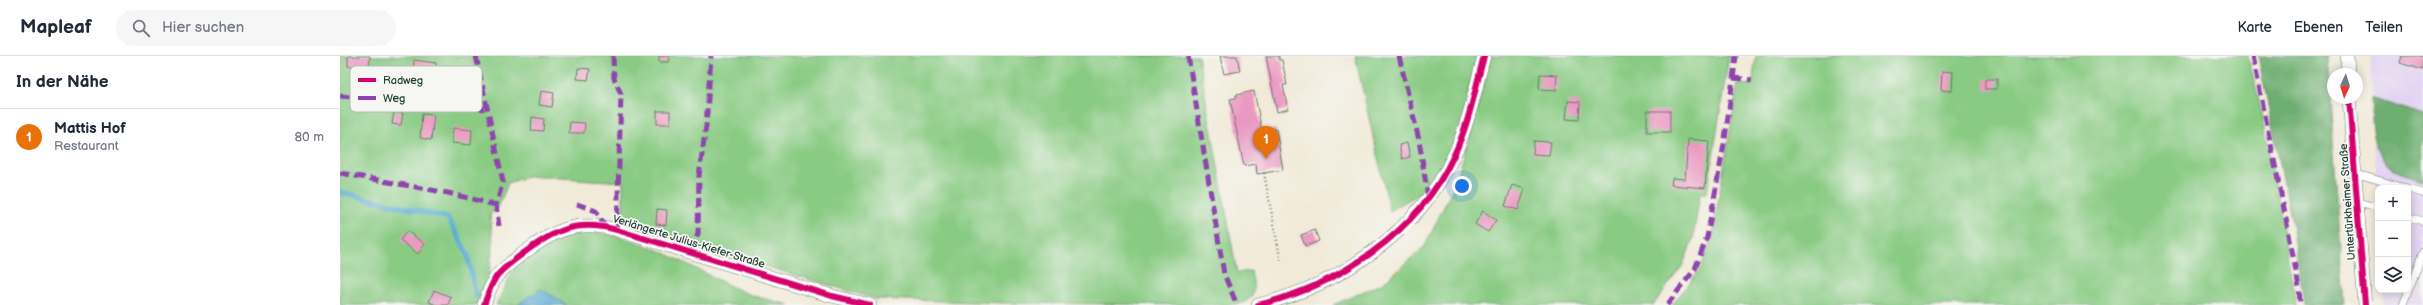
<!DOCTYPE html>
<html lang="de">
<meta charset="utf-8">
<style>
body{margin:0;font-family:"Balsamiq Sans",sans-serif;background:#f6f6f7;color:#1f2937}
.controls{position:absolute;right:12px;bottom:12px;display:grid;overflow:hidden;border-radius:8px;box-shadow:0 2px 10px #0003}
.controls button{width:36px;height:36px;display:grid;place-items:center;padding:0;border:0;border-bottom:1px solid #e0e1e3;background:#fff;color:#1f2937;font:20px sans-serif}
.compass{position:absolute;left:1987px;top:12px;width:36px;height:36px;border-radius:50%;background:#fff;box-shadow:0 2px 10px #0003;rotate:184deg}
.you{position:absolute;left:1122px;top:130px;width:14px;height:14px;margin:-10px;border:3px solid #fff;border-radius:50%;background:#1a73e8;box-shadow:0 0 0 6px #1a73e833}
.badge{display:grid;place-items:center;width:26px;height:26px;border-radius:50%;background:#b5179e;color:#fff;font-size:13px;font-weight:700}
.pin{position:absolute;translate:-50% -33px;filter:drop-shadow(0 1px 2px #0008)}
.pin::after{content:'';position:absolute;top:21px;width:14px;height:12px;background:inherit;clip-path:polygon(0 0,100% 0,50% 100%)}
.list{margin:0;padding:0;list-style:none}
h2{display:flex;justify-content:space-between;align-items:center;height:52px;margin:0;padding:0 16px;font-size:17px}
h2 small{font-size:13px;font-weight:400;color:#747a83}
.list li{display:grid;grid-template-columns:26px 1fr auto;gap:12px;align-items:center;box-sizing:border-box;height:56px;padding:0 16px;border-top:1px solid #e0e1e3}
.list b{display:block;font-size:15px;white-space:nowrap}
.list p{margin:0;font-size:13px;white-space:nowrap;color:#747a83}
.list em{font-size:13px;font-style:normal;color:#747a83}
.icon{flex:none;width:22px;height:22px;fill:none;stroke:currentColor;stroke-width:2;stroke-linecap:round;stroke-linejoin:round}
.map{position:relative;flex:none;width:2083px;height:249px;overflow:hidden}
header{display:flex;align-items:center;gap:24px;box-sizing:border-box;height:56px;padding:0 20px;background:#fff;border-bottom:1px solid #e0e1e3}
header strong{font-size:19px}
nav{display:flex;gap:22px;margin-inline-start:auto;font-size:14px}
.search{width:280px;height:36px;background:#f6f6f7;display:flex;align-items:center;gap:10px;box-sizing:border-box;padding:0 14px;border-radius:22px;color:#747a83;font-size:15px}
main{display:flex}
aside{flex:1;background:#fff}
.map>svg:first-child{display:block}
.built{fill:#e3d3f2}
.green{fill:#89cb83;stroke:#54845c}
.forest{fill:#6eaf71;stroke:#467652}
.water{fill:#57aad3;stroke:#3b7484}
.lines{fill:none;stroke-linecap:round;stroke-linejoin:round}
.stream{stroke:#57aad3;stroke-width:5}
.building{fill:#eb99c2}
.service-casing{stroke:#687a6d;stroke-width:8}
.minor-casing{stroke:#687a6d;stroke-width:14}
.path{stroke:#687a6d;stroke-width:2.5;stroke-dasharray:1 3;stroke-linecap:butt}
.service{stroke:#fff;stroke-width:7}
.minor{stroke:#fff;stroke-width:13}
.quiet{stroke:#8e44ad;stroke-width:5;stroke-dasharray:10 5;stroke-linecap:butt}
.cycleway-casing{stroke:#f6f6f2;stroke-width:8}
.cycleway{stroke:#d6006c;stroke-width:6}
.labels{text-anchor:middle;stroke-width:3.5;stroke-linejoin:round;paint-order:stroke}
.street-label{font-size:11px;fill:#1f3d34;stroke:#f6f6f2}
.key{fill:#f6f6f2;stroke:#b6beb9;stroke-width:1}
.key-label{font-size:11px;fill:#1f3d34}
</style>
<header>
<strong>Mapleaf</strong>
<div class="search"><svg class="icon" aria-label="search" viewBox="0 0 24 24"><circle cx="10" cy="10" r="6"/><path d="M15 15l6 6"/></svg>Hier suchen</div>
<nav><a>Karte</a><a>Ebenen</a><a>Teilen</a></nav>
</header>
<main>
<aside>
<h2>In der Nähe<small></small></h2>
<ul class="list">
<li><span class="badge" style="background:#e8710a">1</span><div><b>Mattis Hof</b><p>Restaurant</p></div><em>80 m</em></li>
</ul>
</aside>
<div class="map">
<svg width="2083" height="249" viewBox="0 0 2083 249">
<rect width="100%" height="100%" fill="#f6f6f2"/>
<filter id="ink" filterUnits="userSpaceOnUse"><feTurbulence type="fractalNoise" baseFrequency=".025" numOctaves="2"/><feDisplacementMap in="SourceGraphic" scale="8" xChannelSelector="R" yChannelSelector="G"/><feConvolveMatrix kernelMatrix="1 2 1 2 8 2 1 2 1" color-interpolation-filters="sRGB"/></filter>
<filter id="wash" filterUnits="userSpaceOnUse"><feTurbulence type="fractalNoise" baseFrequency=".012" numOctaves="4" result="noise"/><feDisplacementMap in="SourceGraphic" scale="16" xChannelSelector="R" yChannelSelector="G"/><feGaussianBlur stdDeviation="0.9" result="paint"/><feColorMatrix in="noise" values="0 0 0 0 0 0 0 0 0 0 0 0 0 0 0 0 0 1.4 0 .05"/><feComposite in="paint" operator="in"/></filter>
<g filter="url(#wash)">
<rect width="100%" height="100%" fill="#f1ead8"/>
<polygon class="built" points="2030,0 2083,0 2083,249 2044,249 2043,234 2068,234 2068,132 2038,132 2038,165"/>
<g class="green">
<polygon points="0,0 858,0 897,217 911,215 914,231 912,241 903,247 885,249 667,247 536,243 283,168 283,126 190,120 168,127 158,152 150,158 153,185 149,220 136,249 0,249"/>
<polygon points="1015,0 1137,0 1120,70 1109,97 1084,141 1082,136 1050,155"/>
<polygon points="1151,0 1389,0 1367,137 1360,137 1353,183 1343,209 1313,249 993,249 1043,227 1085,190 1115,128 1132,74"/>
<polygon points="1416,0 1908,0 1923,62 1956,249 1332,249 1361,212 1372,182 1398,28 1412,29"/>
<path d="M 235,176 C 299,174 350,213 406,237 C 420,243 436,245 450,249 L 156,249 L 173,215 L 205,189 Z"/>
</g>
<g class="forest">
<polygon points="1918,0 1987,0 2005,249 1964,249 1952,167"/>
<path d="M 2031,42 L 2083,59 L 2083,124 C 2072,120 2058,118 2049,110 C 2031,93 2032,64 2031,42 Z"/>
</g>
<polygon class="water" points="201,233 227,249 179,249 181,246"/>
<g class="lines">
<polyline class="stream" points="0,136 108,162 127,197 136,240"/>
</g>
<g id="blocks">
<g class="building">
<polygon points="8,0 30,0 29,12 8,10"/>
<polygon points="319,0 329,0 328,6 319,6"/>
<polygon points="880,0 897,0 900,15 884,18"/>
<polygon points="926,0 939,0 939,4 942,4 947,29 943,29 948,53 937,56"/>
<polygon points="2062,0 2083,0 2083,14 2060,7"/>
<polygon points="74,4 96,7 95,20 73,18"/>
<polygon points="238,12 250,13 248,24 237,23"/>
<polygon points="1602,15 1613,16 1612,35 1601,34"/>
<polygon points="1200,18 1217,19 1216,34 1199,33"/>
<rect x="1645" y="23" width="12" height="10"/>
<polygon points="201,35 214,37 212,51 199,49"/>
<polygon points="914,35 922,75 936,73 943,114 917,118 916,108 904,110 890,43 896,42 896,39"/>
<polygon points="1228,45 1240,46 1239,64 1226,63"/>
<rect x="317" y="55" width="13" height="13"/>
<rect x="1307" y="55" width="23" height="21"/>
<polygon points="54,56 63,57 61,69 52,68"/>
<polygon points="82,58 94,59 91,84 80,82"/>
<polygon points="192,61 204,63 203,75 191,74"/>
<polygon points="230,66 245,67 244,77 229,77"/>
<polygon points="113,72 132,74 131,89 112,87"/>
<polygon points="1348,83 1369,85 1365,132 1331,129 1332,122 1345,123"/>
<polygon points="1194,85 1211,86 1209,99 1193,98"/>
<polygon points="1067,87 1070,101 1062,103 1059,89"/>
<polygon points="1172,129 1185,133 1178,154 1165,150"/>
<polygon points="317,153 327,154 326,169 316,168"/>
<polygon points="1143,155 1156,164 1148,176 1135,168"/>
<polygon points="975,174 979,185 965,190 961,179"/>
<polygon points="67,175 85,188 78,198 60,184"/>
<polygon points="94,234 111,241 108,249 96,249 89,246"/>
</g>
</g>
</g>
<g filter="url(#ink)">
<use href="#blocks" fill-opacity="0" stroke="#687a6d" stroke-width="1"/>
<g class="lines">
<defs>
<g id="service">
<polyline points="2014,117 2065,132"/>
<polyline points="2068,133 2083,137"/>
<polyline points="2016,145 2038,152"/>
<polyline points="2068,161 2083,165"/>
<polyline points="2063,249 2083,196"/>
</g>
<g id="minor">
<polyline points="2007,0 2008,18"/>
<polyline points="2009,42 2025,249"/>
<path d="M 144,249 C 147,240 151,229 156,221 C 162,213 173,205 181,199 C 214,174 236,163 277,174 L 492,240 L 530,249"/>
<path d="M 918,249 C 998,230 1079,176 1114,99 C 1129,68 1135,33 1144,0"/>
</g>
</defs>
<use href="#service" class="service-casing"/>
<use href="#minor" class="minor-casing"/>
<polyline class="path" points="924,117 941,206"/>
<use href="#service" class="service"/>
<use href="#minor" class="minor"/>
<g class="quiet">
<polyline points="136,0 163,126 156,149 159,170"/>
<polyline points="273,0 274,22 281,38 277,174"/>
<polyline points="848,0 884,218 897,249"/>
<polyline points="1059,0 1079,84 1088,141"/>
<polyline points="1913,0 1947,168 1959,231 1960,249"/>
<polyline points="1393,22 1412,24"/>
<polyline points="0,40 147,53"/>
<polyline points="0,117 108,137 156,149"/>
<polyline points="237,148 256,155 265,171"/>
<polyline points="350,195 358,178 359,120 366,70 371,0"/>
<polyline points="1327,249 1355,213 1367,181 1385,83 1396,0"/>
</g>
<defs>
<g id="cycleway">
<polyline points="2009,42 2025,249"/>
<path d="M 144,249 C 147,240 151,229 156,221 C 162,213 173,205 181,199 C 214,174 236,163 277,174 L 492,240 L 530,249"/>
<path d="M 918,249 C 998,230 1079,176 1114,99 C 1129,68 1135,33 1144,0"/>
</g>
</defs>
<use href="#cycleway" class="cycleway-casing"/>
<use href="#cycleway" class="cycleway"/>
</g>
</g>
<g class="labels">
<g class="street-label">
<text transform="translate(2007 146) rotate(-94)" y="4">Untertürkheimer Straße</text>
<text transform="translate(349 185) rotate(17)" y="4">Verlängerte Julius-Kiefer-Straße</text>
</g>
</g>
<rect x="10" y="10" width="132" height="46" rx="6" class="key"/>
<rect x="18" y="22" width="18" height="4" fill="#d6006c"/>
<rect x="18" y="40" width="18" height="4" fill="#8e44ad"/>
<g class="key-label">
<text x="43" y="28">Radweg</text>
<text x="43" y="46">Weg</text>
</g>
</svg>
<div class="controls">
<button>+</button>
<button>−</button>
<button><svg class="icon" aria-label="layers" viewBox="0 0 24 24"><path d="M12 4l9 5-9 5-9-5zM3 14l9 5 9-5"/></svg></button>
</div>
<svg class="compass" viewBox="-18 -18 36 36"><path d="M0-13l5 13h-10z" fill="#e53935"/><path d="M0 13l5-13h-10z" fill="#747a83"/></svg>
<div class="you"></div>
<div class="pin badge" style="left:926px;top:103px;background:#e8710a">1</div>
</div>
</main>
